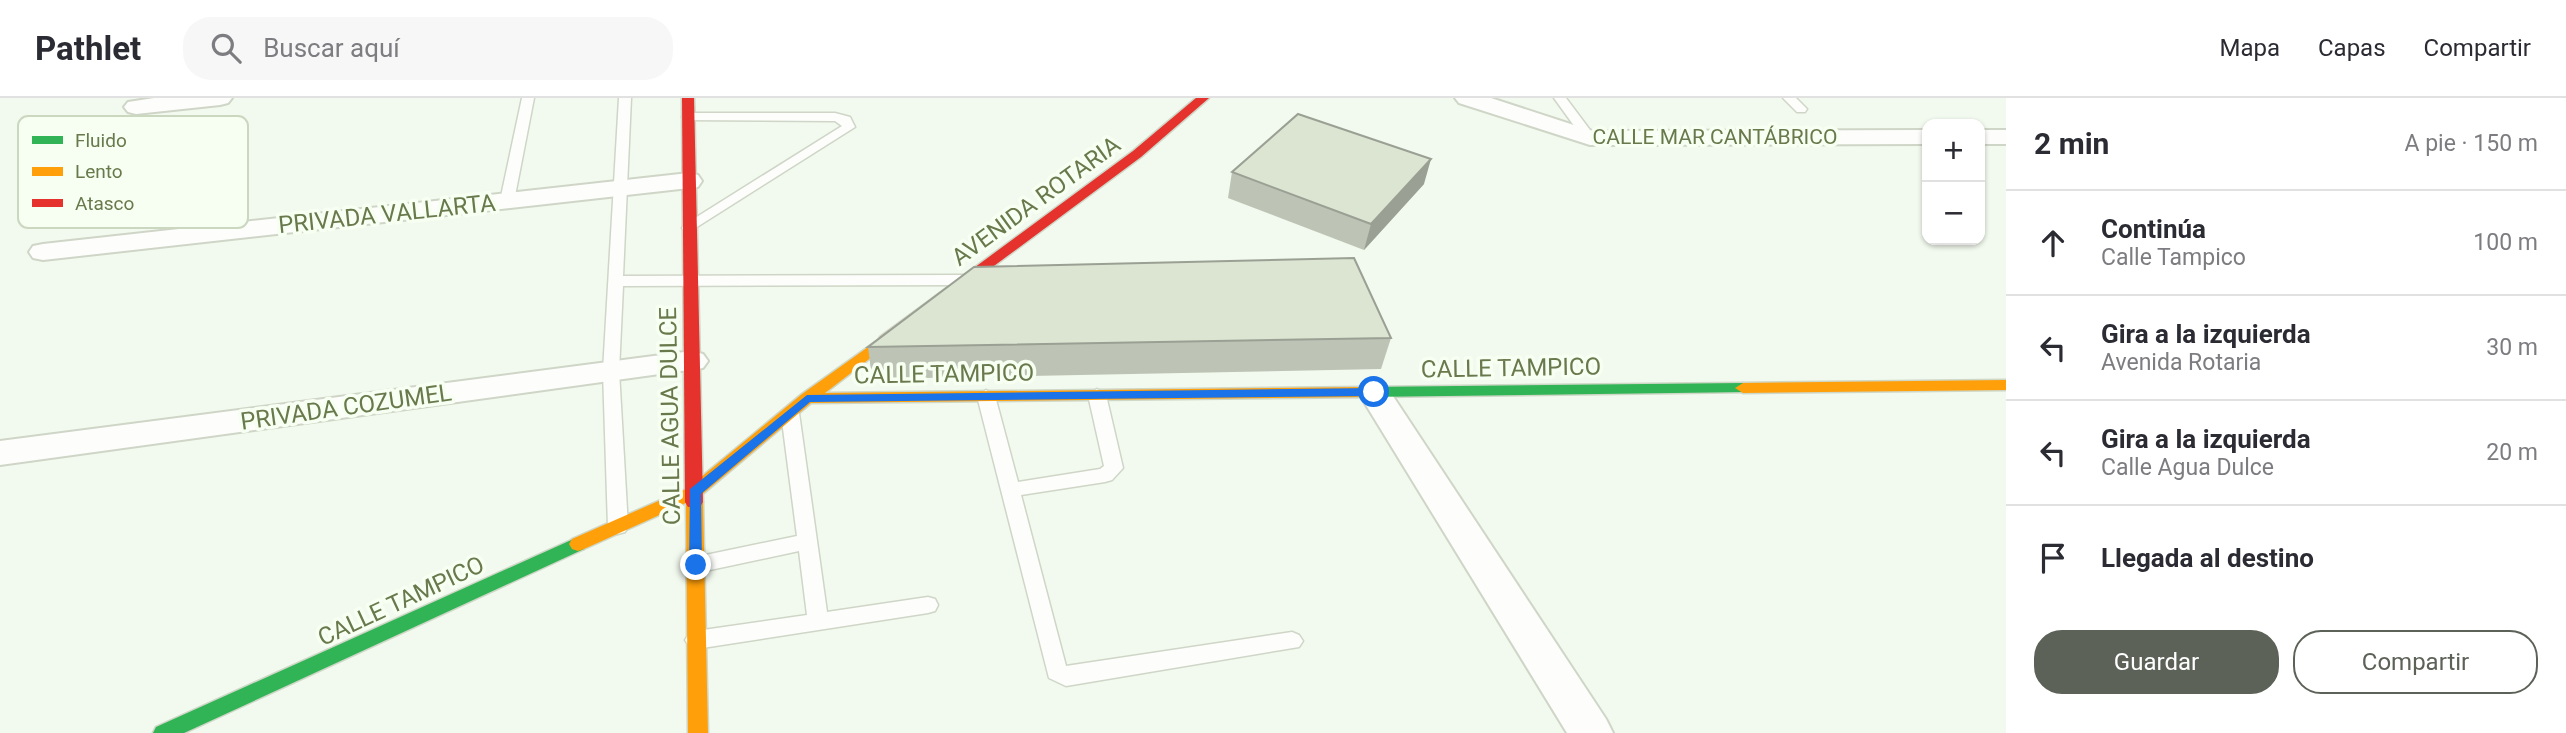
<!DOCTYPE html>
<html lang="es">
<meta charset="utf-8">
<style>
body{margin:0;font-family:Roboto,sans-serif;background:#f7f7f7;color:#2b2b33}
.controls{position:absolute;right:21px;top:21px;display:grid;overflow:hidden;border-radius:14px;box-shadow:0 2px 5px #0004}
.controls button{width:63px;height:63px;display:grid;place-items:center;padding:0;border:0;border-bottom:2px solid #e1e1e2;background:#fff;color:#2b2b33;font:35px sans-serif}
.stop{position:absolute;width:21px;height:21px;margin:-16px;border:5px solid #1a73e8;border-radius:50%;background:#fff}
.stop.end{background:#1a73e8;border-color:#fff;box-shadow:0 2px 7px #0008}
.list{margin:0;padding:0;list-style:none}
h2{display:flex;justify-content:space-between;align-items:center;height:91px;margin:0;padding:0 28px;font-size:30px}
h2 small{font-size:23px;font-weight:400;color:#7c7c81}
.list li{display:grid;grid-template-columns:46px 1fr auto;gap:21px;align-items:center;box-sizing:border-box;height:105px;padding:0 28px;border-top:2px solid #e1e1e2}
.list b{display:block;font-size:26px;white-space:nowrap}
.list p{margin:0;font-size:23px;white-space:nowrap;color:#7c7c81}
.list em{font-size:23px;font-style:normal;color:#7c7c81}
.actions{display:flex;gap:14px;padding:21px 28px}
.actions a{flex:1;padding:16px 0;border:2px solid #5c6258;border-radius:28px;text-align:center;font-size:24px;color:#5c6258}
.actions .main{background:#5c6258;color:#fff}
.icon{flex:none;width:38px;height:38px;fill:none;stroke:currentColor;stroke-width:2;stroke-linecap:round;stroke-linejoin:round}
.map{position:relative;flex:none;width:2006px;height:635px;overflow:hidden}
header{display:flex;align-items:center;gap:42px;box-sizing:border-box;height:98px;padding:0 35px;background:#fff;border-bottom:2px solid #e1e1e2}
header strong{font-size:33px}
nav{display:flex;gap:38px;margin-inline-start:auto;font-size:24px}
.search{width:490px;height:63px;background:#f7f7f7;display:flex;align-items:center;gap:18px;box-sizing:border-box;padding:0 24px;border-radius:28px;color:#7c7c81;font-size:26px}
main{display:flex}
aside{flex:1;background:#fff}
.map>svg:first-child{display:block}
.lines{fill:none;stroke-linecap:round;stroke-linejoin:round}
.lane-casing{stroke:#cfd6c7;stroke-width:3}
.street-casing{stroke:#cfd6c7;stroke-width:4}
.fast-casing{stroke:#cfd7c7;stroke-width:3}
.slow-casing{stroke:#cfd7c7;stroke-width:3}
.jam-casing{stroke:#cfd7c7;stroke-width:3}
.lane{fill:#fdfefc;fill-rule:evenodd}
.street{fill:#fdfefc;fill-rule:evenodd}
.fast{fill:#30b455;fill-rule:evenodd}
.slow{fill:#ff9f0a;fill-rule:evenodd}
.jam{fill:#e5322d;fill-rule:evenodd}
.wall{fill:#bdc4b5}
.shaded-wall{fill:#9aa093}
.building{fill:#dce4d2;stroke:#9aa093;stroke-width:2}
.route{fill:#1a73e8}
.labels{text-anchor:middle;stroke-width:7;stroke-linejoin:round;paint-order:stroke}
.far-street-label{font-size:21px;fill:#69794c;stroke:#f6fff1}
.street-label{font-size:24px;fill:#69794c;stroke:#f6fff1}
.key{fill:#f6fff1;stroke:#ccd7c0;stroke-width:2}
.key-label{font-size:19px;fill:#69794c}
</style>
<header>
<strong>Pathlet</strong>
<div class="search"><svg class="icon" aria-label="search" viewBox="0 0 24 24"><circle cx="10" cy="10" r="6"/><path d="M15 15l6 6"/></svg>Buscar aquí</div>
<nav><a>Mapa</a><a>Capas</a><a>Compartir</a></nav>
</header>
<main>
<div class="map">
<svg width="2006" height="635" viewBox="0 0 2006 635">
<rect width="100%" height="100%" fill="#f2f9ee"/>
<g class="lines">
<defs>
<g id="lane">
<polygon points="522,0 534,0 514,103 507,107 500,103"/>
<polygon points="619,0 631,0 623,178 967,177 975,182 967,187 623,188 619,273 628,429 625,434 618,436 611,434 608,429 603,273"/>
<polygon points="1554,0 1566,0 1596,40 1595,43 1585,43"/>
<polygon points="1783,0 1796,0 1807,11 1805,14 1797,14"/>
<polygon points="688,15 835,15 850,19 855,29 689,134 684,133 682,130 684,127 842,28 835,23 684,22 682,19"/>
<polygon points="1097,291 1106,297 1123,370 1112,382 1105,384 1021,397 1066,568 1292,534 1299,537 1303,543 1299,549 1066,588 1049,580 977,298 986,292 995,298 1018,384 1100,371 1104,368 1088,297"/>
<polygon points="790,309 799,315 827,514 928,499 935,501 938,507 935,513 928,515 696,551 689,548 685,542 689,536 696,533 807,517 799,453 696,475 689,473 686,467 689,461 696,459 797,438 781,315"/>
</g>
<g id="street">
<polygon points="154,0 232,0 228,5 220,7 136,16 128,14 124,9 128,4"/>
<polygon points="1455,0 1491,0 1592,33 1927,32 1927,46 1590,47 1459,5"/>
<rect x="1980" y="32" width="26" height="14"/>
<polygon points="689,75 698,77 702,83 698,89 43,162 33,160 29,154 33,148 43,146"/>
<polygon points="692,253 703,256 708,263 703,270 0,367 0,343"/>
<polygon points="1374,283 1385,286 1606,621 1613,635 1567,635 1358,294 1363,286"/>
</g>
<g id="fast">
<polygon points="1743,285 1751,290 1748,294 1367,299 1359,294 1367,289"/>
<polygon points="578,439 584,441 587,446 584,451 184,635 153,635 156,629"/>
</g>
<g id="slow">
<polygon points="885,237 892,242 890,245 825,295 1367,289 1375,294 1367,299 811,305 699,399 703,404 708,635 688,635 686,405 584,451 578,453 572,451 569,446 572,441 688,390 802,296"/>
<polygon points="2006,282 2006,292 1743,295 1735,290 1743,285"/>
</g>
<g id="jam">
<polygon points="682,0 694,0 703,404 700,409 688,409 685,404"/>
<polygon points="1196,0 1209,0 1141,59 890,245 880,245 878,242 880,239 1133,53"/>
</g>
</defs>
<use href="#lane" class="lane-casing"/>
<use href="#street" class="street-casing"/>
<use href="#fast" class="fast-casing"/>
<use href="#slow" class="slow-casing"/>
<use href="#jam" class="jam-casing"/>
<use href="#lane" class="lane"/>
<use href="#street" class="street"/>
<use href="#fast" class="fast"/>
<use href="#slow" class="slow"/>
<use href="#jam" class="jam"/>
</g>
<g class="wall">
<polygon points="1232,74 1424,86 1364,152 1228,100"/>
<polygon points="1391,240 1381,271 872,281 868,249"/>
</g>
<polygon class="shaded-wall" points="1431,61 1424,86 1364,152 1371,126"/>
<g class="building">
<polygon points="1298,16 1431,61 1371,126 1232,74"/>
<polygon points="1354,160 1391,240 868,249 974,169"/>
</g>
<polygon class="route" points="1374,290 1379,294 1374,298 810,304 701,396 702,467 696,472 689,467 690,391 807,297"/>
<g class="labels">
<g class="far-street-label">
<text x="1715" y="46">CALLE MAR CANTÁBRICO</text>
</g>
<g class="street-label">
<text transform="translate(1036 103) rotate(-36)" y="8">AVENIDA ROTARIA</text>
<text transform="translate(387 116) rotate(-6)" y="8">PRIVADA VALLARTA</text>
<text transform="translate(1511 270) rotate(-1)" y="8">CALLE TAMPICO</text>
<text transform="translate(944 276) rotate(-1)" y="8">CALLE TAMPICO</text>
<text transform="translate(346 309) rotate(-8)" y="8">PRIVADA COZUMEL</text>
<text transform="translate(670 318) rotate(-91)" y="8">CALLE AGUA DULCE</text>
<text transform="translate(401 503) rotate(-25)" y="8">CALLE TAMPICO</text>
</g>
</g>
<rect x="18" y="18" width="230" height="112" rx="10" class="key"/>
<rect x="32" y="38" width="31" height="8" fill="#30b455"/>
<rect x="32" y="69" width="31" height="9" fill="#ff9f0a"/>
<rect x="32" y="101" width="31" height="8" fill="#e5322d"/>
<g class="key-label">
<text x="75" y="49">Fluido</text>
<text x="75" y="80">Lento</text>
<text x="75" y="112">Atasco</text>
</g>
</svg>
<div class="controls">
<button>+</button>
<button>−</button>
</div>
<div class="stop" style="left:1374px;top:294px"></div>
<div class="stop end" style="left:696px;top:467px"></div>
</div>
<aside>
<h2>2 min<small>A pie · 150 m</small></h2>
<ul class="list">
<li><svg class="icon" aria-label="ahead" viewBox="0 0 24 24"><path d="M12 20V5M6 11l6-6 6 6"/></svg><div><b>Continúa</b><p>Calle Tampico</p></div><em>100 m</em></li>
<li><svg class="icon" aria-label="left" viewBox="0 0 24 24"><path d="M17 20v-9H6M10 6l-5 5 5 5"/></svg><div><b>Gira a la izquierda</b><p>Avenida Rotaria</p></div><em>30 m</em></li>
<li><svg class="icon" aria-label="left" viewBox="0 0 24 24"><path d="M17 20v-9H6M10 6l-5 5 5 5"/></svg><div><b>Gira a la izquierda</b><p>Calle Agua Dulce</p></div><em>20 m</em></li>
<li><svg class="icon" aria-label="arrive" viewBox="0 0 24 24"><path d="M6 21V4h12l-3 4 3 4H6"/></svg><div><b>Llegada al destino</b></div></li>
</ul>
<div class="actions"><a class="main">Guardar</a><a>Compartir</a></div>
</aside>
</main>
